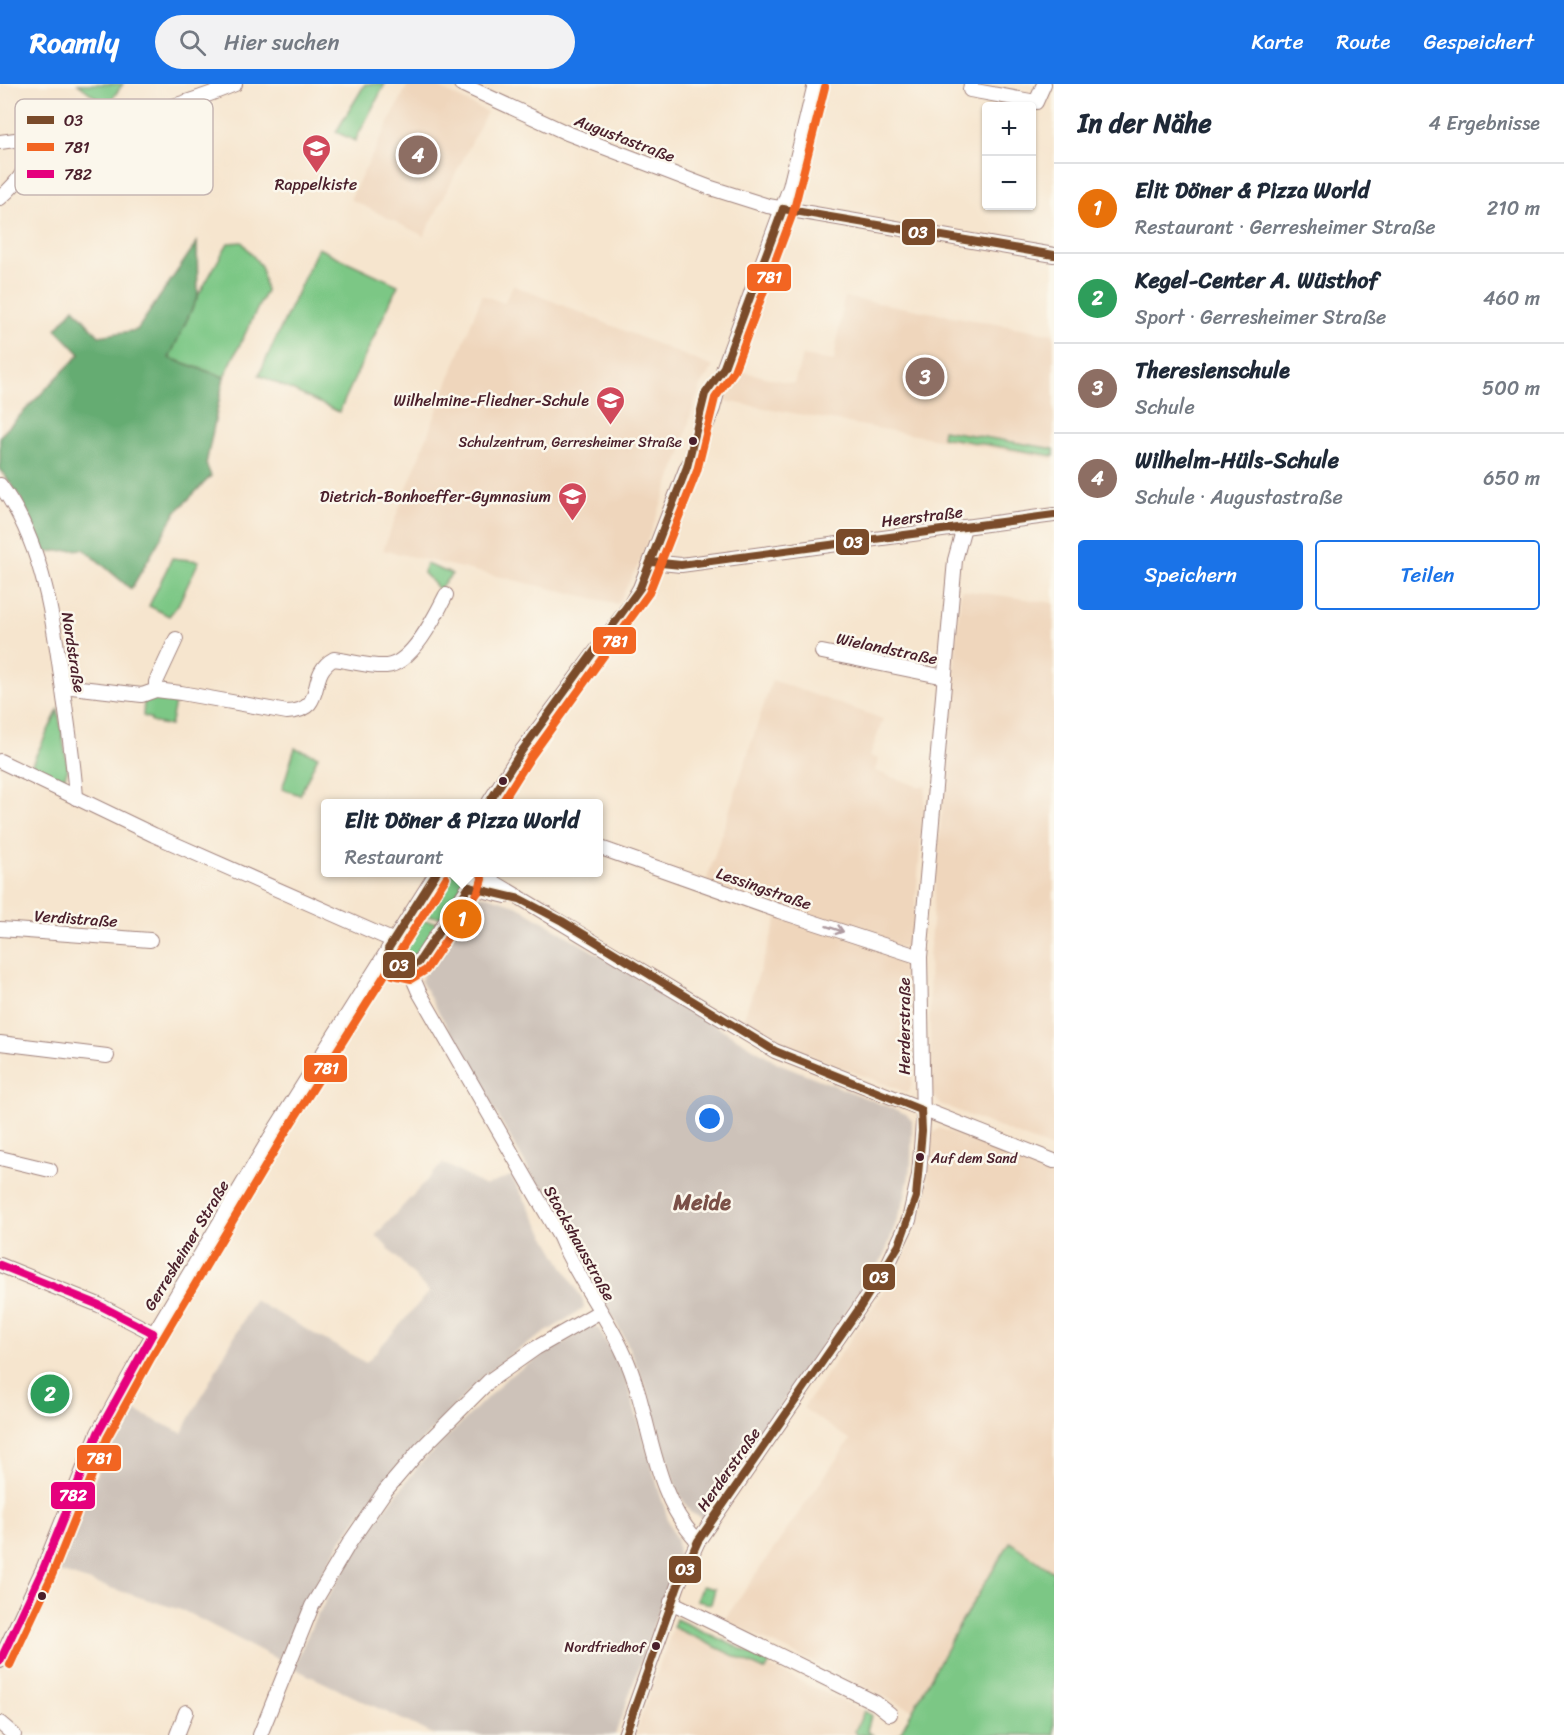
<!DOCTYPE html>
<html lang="de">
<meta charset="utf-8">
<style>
body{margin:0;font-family:Sriracha,sans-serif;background:#f2f2f3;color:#1f2937}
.controls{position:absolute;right:18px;top:18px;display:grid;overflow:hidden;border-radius:6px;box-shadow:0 2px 4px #0004}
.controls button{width:54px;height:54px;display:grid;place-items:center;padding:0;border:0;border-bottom:2px solid #e0e1e3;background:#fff;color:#1f2937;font:30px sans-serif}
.you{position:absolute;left:710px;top:1035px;width:21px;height:21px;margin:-15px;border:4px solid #fff;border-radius:50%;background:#1a73e8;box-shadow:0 0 0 9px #1a73e833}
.badge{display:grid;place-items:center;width:39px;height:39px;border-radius:50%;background:#1a73e8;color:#fff;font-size:20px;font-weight:700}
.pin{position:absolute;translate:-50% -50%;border:3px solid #fff;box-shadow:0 2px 6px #0006}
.popup{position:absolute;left:321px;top:715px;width:282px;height:78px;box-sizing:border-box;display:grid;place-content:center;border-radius:6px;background:#fff;filter:drop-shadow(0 2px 4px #0005);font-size:20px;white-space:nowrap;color:#747a83}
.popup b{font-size:22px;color:#1f2937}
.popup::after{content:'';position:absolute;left:50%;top:100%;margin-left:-12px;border:12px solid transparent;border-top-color:#fff}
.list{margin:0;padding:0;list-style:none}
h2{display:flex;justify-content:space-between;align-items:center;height:78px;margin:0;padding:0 24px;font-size:26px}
h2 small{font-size:20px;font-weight:400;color:#747a83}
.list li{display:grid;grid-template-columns:39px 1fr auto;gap:18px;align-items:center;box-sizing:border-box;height:90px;padding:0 24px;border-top:2px solid #e0e1e3}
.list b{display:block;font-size:22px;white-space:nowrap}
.list p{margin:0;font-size:20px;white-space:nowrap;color:#747a83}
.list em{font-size:20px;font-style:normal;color:#747a83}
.actions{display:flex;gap:12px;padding:18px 24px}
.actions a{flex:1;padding:14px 0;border:2px solid #1a73e8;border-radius:6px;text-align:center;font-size:21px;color:#1a73e8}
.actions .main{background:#1a73e8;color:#fff}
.icon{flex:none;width:33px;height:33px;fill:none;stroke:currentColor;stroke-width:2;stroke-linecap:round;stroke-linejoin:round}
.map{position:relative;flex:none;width:1054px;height:1651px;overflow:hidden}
header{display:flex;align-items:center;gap:36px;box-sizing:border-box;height:84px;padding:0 30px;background:#1a73e8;color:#fff}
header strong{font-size:28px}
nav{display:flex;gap:33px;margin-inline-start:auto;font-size:21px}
.search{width:420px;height:54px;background:#f2f2f3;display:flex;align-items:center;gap:15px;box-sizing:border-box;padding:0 21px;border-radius:33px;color:#747a83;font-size:22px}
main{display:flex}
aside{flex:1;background:#fff}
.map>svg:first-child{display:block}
.built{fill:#efd6bc}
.industrial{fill:#cdc2b9}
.green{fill:#7cc785;stroke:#637358;stroke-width:1.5}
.forest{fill:#65ac72;stroke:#58664e;stroke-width:1.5}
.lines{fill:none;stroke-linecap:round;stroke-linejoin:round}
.minor-casing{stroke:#a0827c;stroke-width:16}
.minor{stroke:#fff;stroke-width:14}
.bus-1-casing{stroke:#fbf7ec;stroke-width:12}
.bus-2-casing{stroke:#fbf7ec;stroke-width:12}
.bus-3-casing{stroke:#fbf7ec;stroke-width:12}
.bus-1{stroke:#7a4b2a;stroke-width:8}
.bus-2{stroke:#f26522;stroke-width:8}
.bus-3{stroke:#e5007d;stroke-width:8}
.oneway{stroke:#ae9aa0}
.bus-dot{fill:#4a1f2b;stroke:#fbf7ec;stroke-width:2}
.labels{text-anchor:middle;stroke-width:5;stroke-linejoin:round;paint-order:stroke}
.bus-label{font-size:14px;fill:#4a1f2b;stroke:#fbf7ec;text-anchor:end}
.street-label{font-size:16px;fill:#4a1f2b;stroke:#fbf7ec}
.poi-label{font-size:16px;fill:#4a1f2b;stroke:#fbf7ec;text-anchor:end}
.district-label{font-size:22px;font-weight:bold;fill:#7b5048;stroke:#fbf7ec}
.key{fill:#fbf7ec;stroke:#c6b6b2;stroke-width:1.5}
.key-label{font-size:16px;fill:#4a1f2b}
.line-badge{stroke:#fbf7ec;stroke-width:2}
.badge-label{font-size:16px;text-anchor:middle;font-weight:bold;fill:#fff}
</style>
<header>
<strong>Roamly</strong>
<div class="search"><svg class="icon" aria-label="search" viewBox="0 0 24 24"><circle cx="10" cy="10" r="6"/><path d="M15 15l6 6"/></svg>Hier suchen</div>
<nav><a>Karte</a><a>Route</a><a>Gespeichert</a></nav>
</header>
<main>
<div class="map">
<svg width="1054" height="1651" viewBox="0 0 1054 1651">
<rect width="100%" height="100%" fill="#fbf7ec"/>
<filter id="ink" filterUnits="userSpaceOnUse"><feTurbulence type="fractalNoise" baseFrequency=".0167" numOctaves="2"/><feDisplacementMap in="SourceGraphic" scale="12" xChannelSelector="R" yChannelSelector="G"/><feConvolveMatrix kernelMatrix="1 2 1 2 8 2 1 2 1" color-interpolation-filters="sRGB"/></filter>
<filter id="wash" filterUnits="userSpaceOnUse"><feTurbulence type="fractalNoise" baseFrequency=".008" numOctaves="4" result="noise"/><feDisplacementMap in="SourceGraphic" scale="24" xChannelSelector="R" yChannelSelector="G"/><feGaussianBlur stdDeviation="1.35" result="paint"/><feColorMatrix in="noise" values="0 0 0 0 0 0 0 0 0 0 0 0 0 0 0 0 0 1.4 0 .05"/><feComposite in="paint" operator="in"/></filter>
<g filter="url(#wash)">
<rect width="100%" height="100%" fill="#f6e5ce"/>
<g class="built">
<polygon points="408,0 432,0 487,28 424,152 350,115"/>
<polygon points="513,201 713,283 702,299 691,330 682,366 638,481 618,520 383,466 482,211 504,219"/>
<polygon points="844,213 1054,250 1054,376 725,317 736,286 794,300 802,272 834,277"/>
<polygon points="961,506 1054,519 1054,1065 940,1020 931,1009 929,872"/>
<polygon points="772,596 883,635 870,672 878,675 875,687 917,702 926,702 911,867 706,798"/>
<polygon points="779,830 911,873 912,1000 908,1009 784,961 743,936"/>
<polygon points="939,1044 1054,1089 1054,1562 958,1545 912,1626 724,1536 850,1356 803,1324 888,1201 908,1166 925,1115 932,1050"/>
<polygon points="673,1543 765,1587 768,1582 864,1627 855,1647 859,1649 857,1651 635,1651"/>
</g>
<g class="industrial">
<polygon points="476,812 487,812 516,821 778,979 906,1030 912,1037 911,1080 905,1113 884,1172 705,1431 701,1434 690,1428 676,1404 646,1303 625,1255 421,897 427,880 461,828"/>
<polygon points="443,1079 485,1102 511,1092 583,1217 584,1224 510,1271 482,1293 391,1389 343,1454 302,1525 279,1576 184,1527 56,1487 125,1322 182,1349 254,1216 366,1279 429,1208 376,1151"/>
<polygon points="591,1242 599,1245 625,1293 668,1436 677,1458 678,1471 682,1472 666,1506 615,1651 435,1651 293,1584 314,1537 362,1455 421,1379 508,1293"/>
</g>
<g class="green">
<polygon points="78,0 123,0 107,22"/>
<polygon points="365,0 385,0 355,57 336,48"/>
<polygon points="242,158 261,182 266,207 224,293 169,274 198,212 228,159"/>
<polygon points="318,164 398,201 339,328 259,291"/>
<polygon points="943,346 1054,365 1054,372 942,353"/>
<polygon points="172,474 199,477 178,521 169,532 149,522"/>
<polygon points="426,480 452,490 439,505 423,488"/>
<polygon points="158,613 176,614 170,642 151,638 151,635 143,632 144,617"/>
<polygon points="58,626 68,685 64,694 55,696 30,684"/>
<polygon points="295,664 318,672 300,711 282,705"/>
<polygon points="448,789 460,789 465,796 442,833 416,831 441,793"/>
<polygon points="413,836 439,838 416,871 403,874 395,866"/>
<polygon points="1010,1458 1054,1489 1054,1651 899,1651 958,1544"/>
<polygon points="702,1502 715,1505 711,1520 696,1517"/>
<polygon points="676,1535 770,1578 766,1587 673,1543"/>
<polygon points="864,1627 871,1631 867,1647 873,1651 857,1651 855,1647"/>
</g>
<path class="forest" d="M 197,158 L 198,212 L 169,274 L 224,293 L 206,380 L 211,392 L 176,428 L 131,505 L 84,465 L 44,468 C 33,437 22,411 0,386 L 0,352 L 80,270 L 56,245 L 74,224 L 99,252 L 137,246 Z"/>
</g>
<g filter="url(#ink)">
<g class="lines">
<defs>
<g id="minor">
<polyline points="461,0 567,49 711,104 768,122 1054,171"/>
<polyline points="971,0 970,6 1036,18 1044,0"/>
<path d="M 0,58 C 70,50 170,28 235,0"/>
<path d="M 0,114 C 18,99 33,78 33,54"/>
<path d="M 0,401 C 44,459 55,544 64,614 C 69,648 74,681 76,714"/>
<polyline points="651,478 681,481 1054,431"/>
<polyline points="822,568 945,593"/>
<path d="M 63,602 L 142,611 L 156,606 L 181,609 L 287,628 C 329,626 305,590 334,575 C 350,577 371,583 386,582 C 412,580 436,531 446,511"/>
<polyline points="156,606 156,598 176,555"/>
<polyline points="0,677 154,751 392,856"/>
<polyline points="488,720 521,668 630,521 640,504 687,383 696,368 713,324 724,283 790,103 815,0"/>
<polyline points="598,763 779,827 920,873"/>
<polyline points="477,788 775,967 1054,1077"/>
<polyline points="469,803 506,812"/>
<polyline points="0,845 150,856"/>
<path d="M 388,865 C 389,883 404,887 418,879 L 469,803 L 472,794 L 470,788"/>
<path d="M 409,885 L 419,908 L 560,1153 C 577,1195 606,1230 624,1270 C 652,1330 650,1409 698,1457"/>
<polyline points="0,959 107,972"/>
<polyline points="0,1074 50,1086"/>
<polyline points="0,1181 99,1221 153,1249"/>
<polyline points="671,1518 876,1619 890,1630"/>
<polyline points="0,1577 43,1485 98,1349 141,1271 276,1044 437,788"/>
<polyline points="0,1639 14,1651"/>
<polyline points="177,1651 186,1628"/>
<polyline points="260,1651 312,1522 350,1458 385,1407 420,1366 489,1297 536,1264 599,1228"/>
<polyline points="625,1651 678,1501 698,1457 886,1185 909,1136 919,1091 923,1038 920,873 955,476 964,443"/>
</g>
</defs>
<use href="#minor" class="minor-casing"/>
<use href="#minor" class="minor"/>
<defs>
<g id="bus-1">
<polyline points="783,125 1054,171"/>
<polyline points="651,478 681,481 1054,431"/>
<polyline points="488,720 521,668 640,504 687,383 705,310 724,283 783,125"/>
<path d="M 437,788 L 388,865 C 391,882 403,886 418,879 L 469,803"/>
<polyline points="469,803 520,815 562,837 775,967 921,1026"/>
<polyline points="625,1651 678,1501 698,1457 861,1222 899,1161 916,1113 922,1047 921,1026"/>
</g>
<g id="bus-2">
<polyline points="501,720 530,674 649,509 697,387 715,314 734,287 793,129 825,3"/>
<polyline points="393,891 411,895 426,886 478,808 482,795 481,788"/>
<polyline points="10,1581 53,1489 107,1354 150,1276 285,1049 446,794"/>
</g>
<g id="bus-3">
<polyline points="0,1181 99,1221 153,1249"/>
<polyline points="0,1577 43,1485 98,1349 153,1249"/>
</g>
</defs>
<use href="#bus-1" class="bus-1-casing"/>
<use href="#bus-2" class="bus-2-casing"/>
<use href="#bus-3" class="bus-3-casing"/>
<use href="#bus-1" class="bus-1"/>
<use href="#bus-2" class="bus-2"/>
<use href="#bus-3" class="bus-3"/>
</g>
<defs><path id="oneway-shaft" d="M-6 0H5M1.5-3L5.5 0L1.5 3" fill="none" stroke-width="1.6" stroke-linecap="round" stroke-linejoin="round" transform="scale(1.5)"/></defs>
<use class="oneway" href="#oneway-shaft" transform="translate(835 845) rotate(18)"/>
</g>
<defs>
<symbol id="school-pin" viewBox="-11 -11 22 30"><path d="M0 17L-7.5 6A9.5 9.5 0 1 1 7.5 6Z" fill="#d1495b" stroke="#fbf7ec"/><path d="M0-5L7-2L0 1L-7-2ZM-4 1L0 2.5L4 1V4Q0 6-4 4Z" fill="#fff"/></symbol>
</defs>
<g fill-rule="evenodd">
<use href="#school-pin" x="300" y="48" width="33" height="45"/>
<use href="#school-pin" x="594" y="300" width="33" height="45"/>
<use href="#school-pin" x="556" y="396" width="33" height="45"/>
</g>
<g class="bus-dot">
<circle cx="693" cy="357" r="5"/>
<circle cx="503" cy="697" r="5"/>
<circle cx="920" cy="1073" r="5"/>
<circle cx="42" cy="1512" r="5"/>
<circle cx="656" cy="1562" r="5"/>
</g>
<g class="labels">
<g class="bus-label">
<text x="682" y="363">Schulzentrum, Gerresheimer Straße</text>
<text x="931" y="1079" text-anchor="start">Auf dem Sand</text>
<text x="645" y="1568">Nordfriedhof</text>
</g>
<g class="street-label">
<text transform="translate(625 54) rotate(21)" y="6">Augustastraße</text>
<text transform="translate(922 432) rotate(-7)" y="6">Heerstraße</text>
<text transform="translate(887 564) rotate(12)" y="6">Wielandstraße</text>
<text transform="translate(74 568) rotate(81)" y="6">Nordstraße</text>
<text transform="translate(764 804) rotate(19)" y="6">Lessingstraße</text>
<text transform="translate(76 834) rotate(4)" y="6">Verdistraße</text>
<text transform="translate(904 942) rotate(-90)" y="6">Herderstraße</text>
<text transform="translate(580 1159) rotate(61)" y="6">Stockshausstraße</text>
<text transform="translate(186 1161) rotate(-59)" y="6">Gerresheimer Straße</text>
<text transform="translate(728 1385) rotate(-55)" y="6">Herderstraße</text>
</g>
<g class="poi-label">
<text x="316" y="106" text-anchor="middle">Rappelkiste</text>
<text x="589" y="322">Wilhelmine-Fliedner-Schule</text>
<text x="551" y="418">Dietrich-Bonhoeffer-Gymnasium</text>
</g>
<g class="district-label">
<text x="702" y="1126">Meide</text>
</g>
</g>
<rect x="15" y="15" width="198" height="96" rx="9" class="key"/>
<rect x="27" y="32" width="27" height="8" fill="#7a4b2a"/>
<rect x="27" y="59" width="27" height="8" fill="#f26522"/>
<rect x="27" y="86" width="27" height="8" fill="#e5007d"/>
<g class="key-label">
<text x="64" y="42">O3</text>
<text x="64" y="69">781</text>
<text x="64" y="96">782</text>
</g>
<g class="line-badge">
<rect x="901" y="134" width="35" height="28" rx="6" fill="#7a4b2a"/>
<rect x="746" y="179" width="46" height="29" rx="6" fill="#f26522"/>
<rect x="835" y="444" width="35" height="28" rx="6" fill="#7a4b2a"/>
<rect x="592" y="542" width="45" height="29" rx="6" fill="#f26522"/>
<rect x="382" y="867" width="34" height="28" rx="6" fill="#7a4b2a"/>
<rect x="303" y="970" width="45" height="29" rx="6" fill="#f26522"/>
<rect x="862" y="1179" width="34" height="28" rx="6" fill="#7a4b2a"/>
<rect x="76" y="1360" width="46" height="28" rx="6" fill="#f26522"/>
<rect x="50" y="1397" width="46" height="29" rx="6" fill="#e5007d"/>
<rect x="668" y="1471" width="34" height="29" rx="6" fill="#7a4b2a"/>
</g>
<g class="badge-label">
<text x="918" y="154">O3</text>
<text x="769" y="199">781</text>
<text x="853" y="464">O3</text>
<text x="615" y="563">781</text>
<text x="399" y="887">O3</text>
<text x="326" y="990">781</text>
<text x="879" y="1199">O3</text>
<text x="99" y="1380">781</text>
<text x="73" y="1417">782</text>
<text x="685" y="1491">O3</text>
</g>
</svg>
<div class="controls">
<button>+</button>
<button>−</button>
</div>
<div class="you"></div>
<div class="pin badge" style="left:462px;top:835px;background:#e8710a">1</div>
<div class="popup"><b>Elit Döner &amp; Pizza World</b>Restaurant</div>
<div class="pin badge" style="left:50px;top:1310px;background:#2e9e5b">2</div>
<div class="pin badge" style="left:925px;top:293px;background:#8d6e63">3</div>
<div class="pin badge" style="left:418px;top:71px;background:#8d6e63">4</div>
</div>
<aside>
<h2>In der Nähe<small>4 Ergebnisse</small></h2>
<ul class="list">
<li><span class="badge" style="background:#e8710a">1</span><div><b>Elit Döner &amp; Pizza World</b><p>Restaurant · Gerresheimer Straße</p></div><em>210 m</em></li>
<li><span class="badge" style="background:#2e9e5b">2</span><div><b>Kegel-Center A. Wüsthof</b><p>Sport · Gerresheimer Straße</p></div><em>460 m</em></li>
<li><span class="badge" style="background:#8d6e63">3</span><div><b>Theresienschule</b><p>Schule</p></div><em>500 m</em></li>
<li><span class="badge" style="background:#8d6e63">4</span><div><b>Wilhelm-Hüls-Schule</b><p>Schule · Augustastraße</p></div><em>650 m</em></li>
</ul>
<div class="actions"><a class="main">Speichern</a><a>Teilen</a></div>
</aside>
</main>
